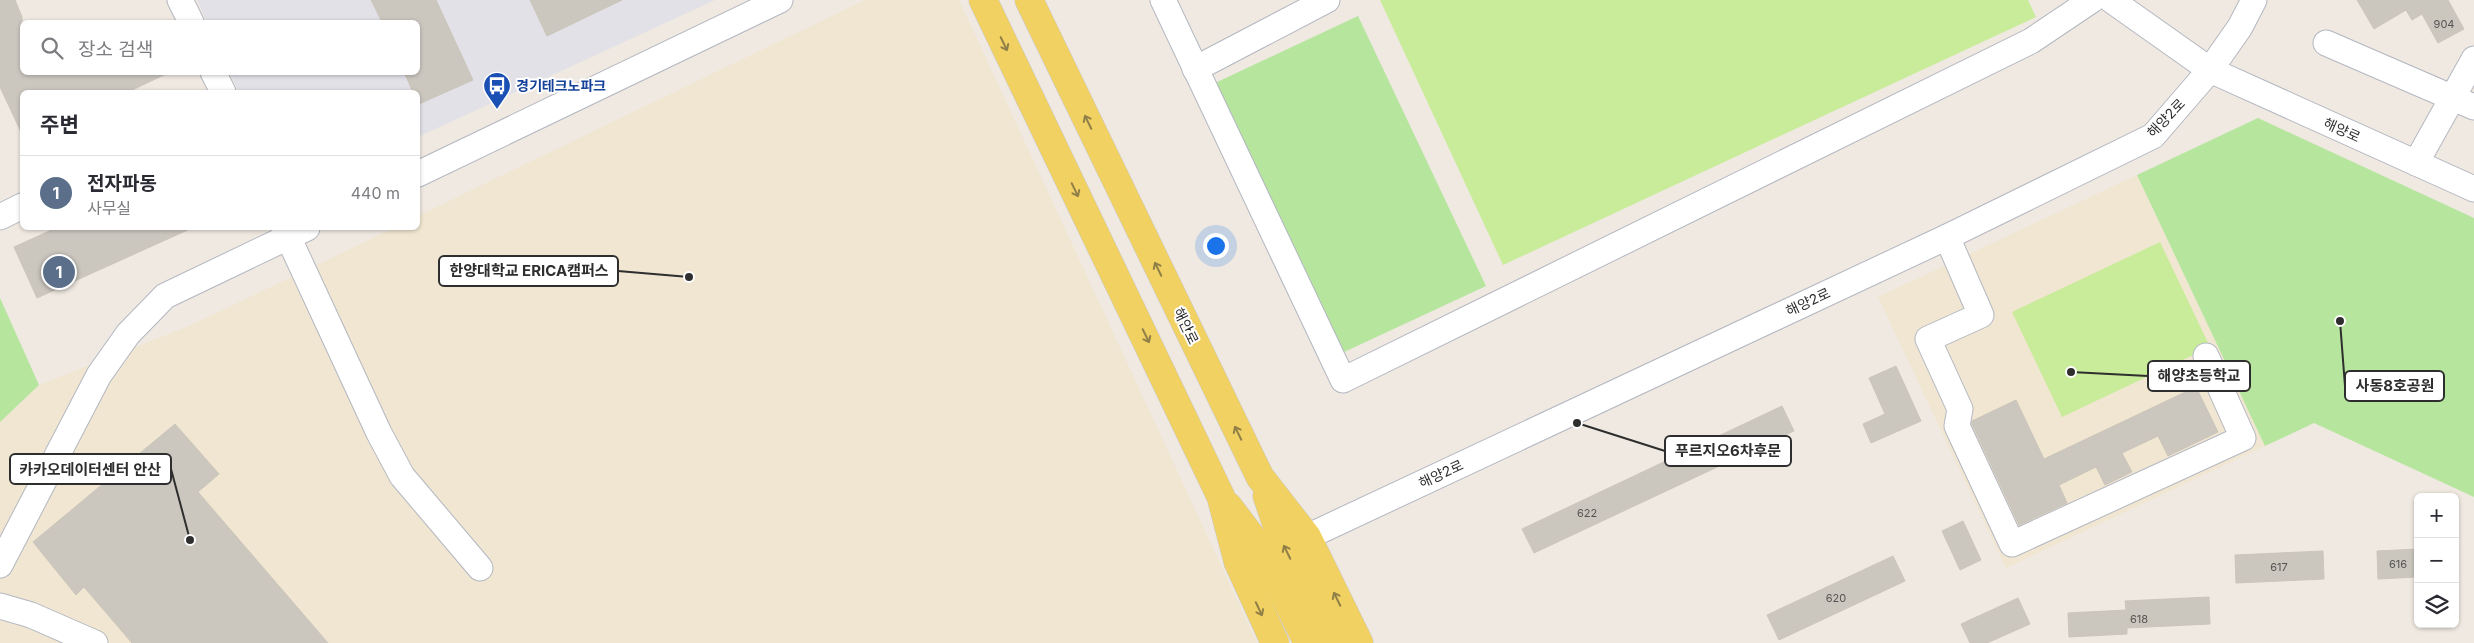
<!DOCTYPE html>
<html lang="ko">
<meta charset="utf-8">
<style>
body{margin:0;font-family:Inter,"Noto Sans KR",sans-serif;background:#f2f2f3;color:#2b2b33}
.controls{position:absolute;right:15px;bottom:15px;display:grid;overflow:hidden;border-radius:8px;box-shadow:0 1px 4px #0004}
.controls button{width:45px;height:45px;display:grid;place-items:center;padding:0;border:0;border-bottom:1px solid #e1e1e2;background:#fff;color:#2b2b33;font:25px sans-serif}
.you{position:absolute;left:1215px;top:245px;width:18px;height:18px;margin:-12px;border:4px solid #fff;border-radius:50%;background:#1a73e8;box-shadow:0 0 0 8px #1a73e833}
.badge{display:grid;place-items:center;width:32px;height:32px;border-radius:50%;background:#2563eb;color:#fff;font-size:16px;font-weight:700}
.pin{position:absolute;translate:-50% -50%;border:2px solid #fff;box-shadow:0 1px 5px #0006}
.list{margin:0;padding:0;list-style:none}
h2{display:flex;justify-content:space-between;align-items:center;height:65px;margin:0;padding:0 20px;font-size:21px}
h2 small{font-size:16px;font-weight:400;color:#7c7c81}
.list li{display:grid;grid-template-columns:32px 1fr auto;gap:15px;align-items:center;box-sizing:border-box;height:75px;padding:0 20px;border-top:1px solid #e1e1e2}
.list b{display:block;font-size:19px;white-space:nowrap}
.list p{margin:0;font-size:16px;white-space:nowrap;color:#7c7c81}
.list em{font-size:16px;font-style:normal;color:#7c7c81}
.icon{flex:none;width:28px;height:28px;fill:none;stroke:currentColor;stroke-width:2;stroke-linecap:round;stroke-linejoin:round}
.map{position:relative;flex:none;width:2474px;height:643px;overflow:hidden}
.search{position:absolute;background:#fff;box-shadow:0 1px 4px #0004;left:20px;top:20px;width:400px;height:55px;display:flex;align-items:center;gap:12px;box-sizing:border-box;padding:0 18px;border-radius:8px;color:#7c7c81;font-size:19px}
.panel{position:absolute;background:#fff;box-shadow:0 1px 4px #0004;left:20px;top:90px;width:400px;height:140px;border-radius:8px}
.map>svg:first-child{display:block}
.industrial{fill:#e3e1e8}
.education{fill:#f0e6d1}
.green{fill:#b6e59e}
.pitch{fill:#c9ec9a}
.building{fill:#cbc7bf;stroke:#cbc5ba}
.lines{fill:none;stroke-linecap:round;stroke-linejoin:round}
.minor-casing{stroke:#b4b7c1;stroke-width:27}
.major-casing{stroke:#c9c9c9;stroke-width:29}
.minor{stroke:#fff;stroke-width:25}
.major{stroke:#f2d163;stroke-width:28}
.oneway{stroke:#908048}
.labels{text-anchor:middle;stroke-width:4;stroke-linejoin:round;paint-order:stroke}
.number-label{font-size:11px;fill:#555452}
.transit-label{font-size:14px;font-weight:bold;fill:#164399;stroke:#fff;text-anchor:start}
.street-label{font-size:14px;fill:#2e2e2e;stroke:#fff}
.leader{fill:none;stroke:#2e2e2e;stroke-width:2}
.callout-dot{fill:#2e2e2e;stroke:#fff;stroke-width:2}
.callout{fill:#fff;stroke:#2e2e2e;stroke-width:2}
.callout-label{font-size:15px;text-anchor:middle;font-weight:bold;fill:#2e2e2e}
</style>
<div class="map">
<svg width="2474" height="643" viewBox="0 0 2474 643">
<rect width="100%" height="100%" fill="#efe9e1"/>
<polygon class="industrial" points="197,0 715,0 418,137 418,92 239,92 230,73 418,72 418,22 207,22"/>
<g class="education">
<polygon points="865,0 959,0 1257,643 0,643 0,422 39,385 189,326 394,228 418,228 418,216"/>
<polygon points="2137,175 2265,446 2006,568 1878,297"/>
</g>
<g class="green">
<polygon points="1358,16 1486,286 1342,353 1215,83"/>
<polygon points="2258,118 2474,218 2474,497 2314,423 2265,446 2137,175"/>
<polygon points="0,298 39,385 0,422"/>
</g>
<g class="pitch">
<polygon points="1380,0 2028,0 2036,17 1503,265"/>
<polygon points="2160,242 2210,347 2062,417 2012,312"/>
</g>
<g class="building">
<polygon points="0,0 15,0 22,17 22,72 170,72 128,92 22,92 22,134 0,87"/>
<polygon points="371,0 436,0 473,80 419,104 418,92 413,92 404,72 418,72 418,22 382,22"/>
<polygon points="530,0 622,0 547,36"/>
<polygon points="2357,0 2448,0 2464,29 2438,43 2422,14 2412,20 2406,10 2374,29"/>
<polygon points="56,228 192,228 37,298 14,247"/>
<polygon points="1896,366 1921,421 1871,443 1863,424 1885,414 1869,378"/>
<polygon points="2196,387 2218,432 2168,456 2158,436 2122,453 2132,472 2105,485 2096,467 2059,485 2067,503 2019,525 1972,424 1972,421 2016,400 2044,459"/>
<polygon points="1782,406 1794,431 1534,553 1522,529"/>
<polygon points="175,424 219,474 198,492 328,643 132,643 84,587 76,595 33,542"/>
<polygon points="1963,521 1981,560 1960,570 1942,531"/>
<polygon points="2418,549 2418,577 2378,579 2377,551"/>
<polygon points="2323,551 2324,579 2236,583 2235,555"/>
<polygon points="1893,556 1905,581 1779,640 1767,615"/>
<polygon points="2209,597 2210,624 2127,628 2127,634 2069,637 2068,613 2126,610 2125,601"/>
<polygon points="2018,598 2030,624 1987,643 1970,643 1961,624"/>
</g>
<g class="lines">
<defs>
<g id="minor">
<polyline points="180,0 191,22"/>
<polyline points="1163,0 1343,380 2031,41 2092,0"/>
<polyline points="2111,0 2210,70 2474,189"/>
<polyline points="2326,43 2474,107"/>
<polyline points="1195,69 1327,0"/>
<polyline points="213,72 223,92"/>
<polyline points="2416,163 2474,59"/>
<polyline points="418,174 780,0"/>
<polyline points="0,217 22,206"/>
<polyline points="284,228 379,433 402,476 480,568"/>
<polyline points="1947,237 1981,315 1928,339 1960,409 1957,426 2012,544 2243,438 2206,356"/>
<polyline points="1307,537 1947,237 2153,136 2210,70 2240,27 2254,0"/>
<polyline points="0,565 99,375 128,334 165,296 307,228"/>
<polyline points="0,606 31,615 95,643"/>
</g>
<g id="major">
<polyline points="983,0 1221,497 1238,562 1275,643"/>
<polyline points="1029,0 1260,477 1307,537 1359,643"/>
<polyline points="1267,496 1284,546 1332,643"/>
<polyline points="1228,506 1260,548 1308,643"/>
</g>
</defs>
<use href="#minor" class="minor-casing"/>
<use href="#major" class="major-casing"/>
<use href="#minor" class="minor"/>
<use href="#major" class="major"/>
</g>
<defs><path id="oneway-shaft" d="M-6 0H5M1.5-3L5.5 0L1.5 3" fill="none" stroke-width="1.6" stroke-linecap="round" stroke-linejoin="round" transform="scale(1.25)"/></defs>
<g class="oneway">
<use href="#oneway-shaft" transform="translate(1004 44) rotate(64)"/>
<use href="#oneway-shaft" transform="translate(1088 122) rotate(-116)"/>
<use href="#oneway-shaft" transform="translate(1075 190) rotate(64)"/>
<use href="#oneway-shaft" transform="translate(1158 269) rotate(-116)"/>
<use href="#oneway-shaft" transform="translate(1146 336) rotate(64)"/>
<use href="#oneway-shaft" transform="translate(1238 433) rotate(-116)"/>
<use href="#oneway-shaft" transform="translate(1287 552) rotate(-116)"/>
<use href="#oneway-shaft" transform="translate(1337 599) rotate(-116)"/>
<use href="#oneway-shaft" transform="translate(1259 609) rotate(65)"/>
</g>
<defs>
<symbol id="bus-pin" viewBox="-11 -11 22 30"><path d="M0 17L-7.5 6A9.5 9.5 0 1 1 7.5 6Z" fill="#1a4fb4" stroke="#fff"/><path d="M-5-6H5V4H4V6H2V4H-2V6H-4V4H-5ZM-3.5-4V0h7V-4ZM-3.5 1.2v1.5H-2V1.2ZM2 1.2v1.5H3.5V1.2Z" fill="#fff"/></symbol>
</defs>
<g fill-rule="evenodd">
<use href="#bus-pin" x="481" y="70" width="32" height="43"/>
</g>
<g class="labels">
<g class="number-label">
<text x="2444" y="28">904</text>
<text x="1587" y="517">622</text>
<text x="2398" y="568">616</text>
<text x="2279" y="571">617</text>
<text x="1836" y="602">620</text>
<text x="2139" y="623">618</text>
</g>
<g class="transit-label">
<text x="516" y="91">경기테크노파크</text>
</g>
<g class="street-label">
<text transform="translate(2166 118) rotate(-46)" y="5">해양2로</text>
<text transform="translate(2342 130) rotate(24)" y="5">해양로</text>
<text transform="translate(1808 302) rotate(-25)" y="5">해양2로</text>
<text transform="translate(1186 326) rotate(64)" y="5">해안로</text>
<text transform="translate(1441 474) rotate(-25)" y="5">해양2로</text>
</g>
</g>
<path class="leader" d="M689 277L618 271M2071 372L2148 376M2340 321L2345 386M1577 423L1665 451M190 540L171 469"/>
<g class="callout-dot">
<circle cx="689" cy="277" r="5"/>
<circle cx="2071" cy="372" r="5"/>
<circle cx="2340" cy="321" r="5"/>
<circle cx="1577" cy="423" r="5"/>
<circle cx="190" cy="540" r="5"/>
</g>
<g class="callout">
<rect x="439" y="256" width="179" height="30" rx="5"/>
<rect x="2148" y="361" width="102" height="30" rx="5"/>
<rect x="2345" y="371" width="99" height="30" rx="5"/>
<rect x="1665" y="436" width="126" height="30" rx="5"/>
<rect x="10" y="454" width="161" height="30" rx="5"/>
</g>
<g class="callout-label">
<text x="529" y="276">한양대학교 ERICA캠퍼스</text>
<text x="2199" y="381">해양초등학교</text>
<text x="2395" y="391">사동8호공원</text>
<text x="1728" y="456">푸르지오6차후문</text>
<text x="90" y="475">카카오데이터센터 안산</text>
</g>
</svg>
<div class="controls">
<button>+</button>
<button>−</button>
<button><svg class="icon" aria-label="layers" viewBox="0 0 24 24"><path d="M12 4l9 5-9 5-9-5zM3 14l9 5 9-5"/></svg></button>
</div>
<div class="you"></div>
<div class="pin badge" style="left:59px;top:272px;background:#5c6f8a">1</div>
<div class="search"><svg class="icon" aria-label="search" viewBox="0 0 24 24"><circle cx="10" cy="10" r="6"/><path d="M15 15l6 6"/></svg>장소 검색</div>
<section class="panel">
<h2>주변<small></small></h2>
<ul class="list">
<li><span class="badge" style="background:#5c6f8a">1</span><div><b>전자파동</b><p>사무실</p></div><em>440 m</em></li>
</ul>
</section>
</div>
